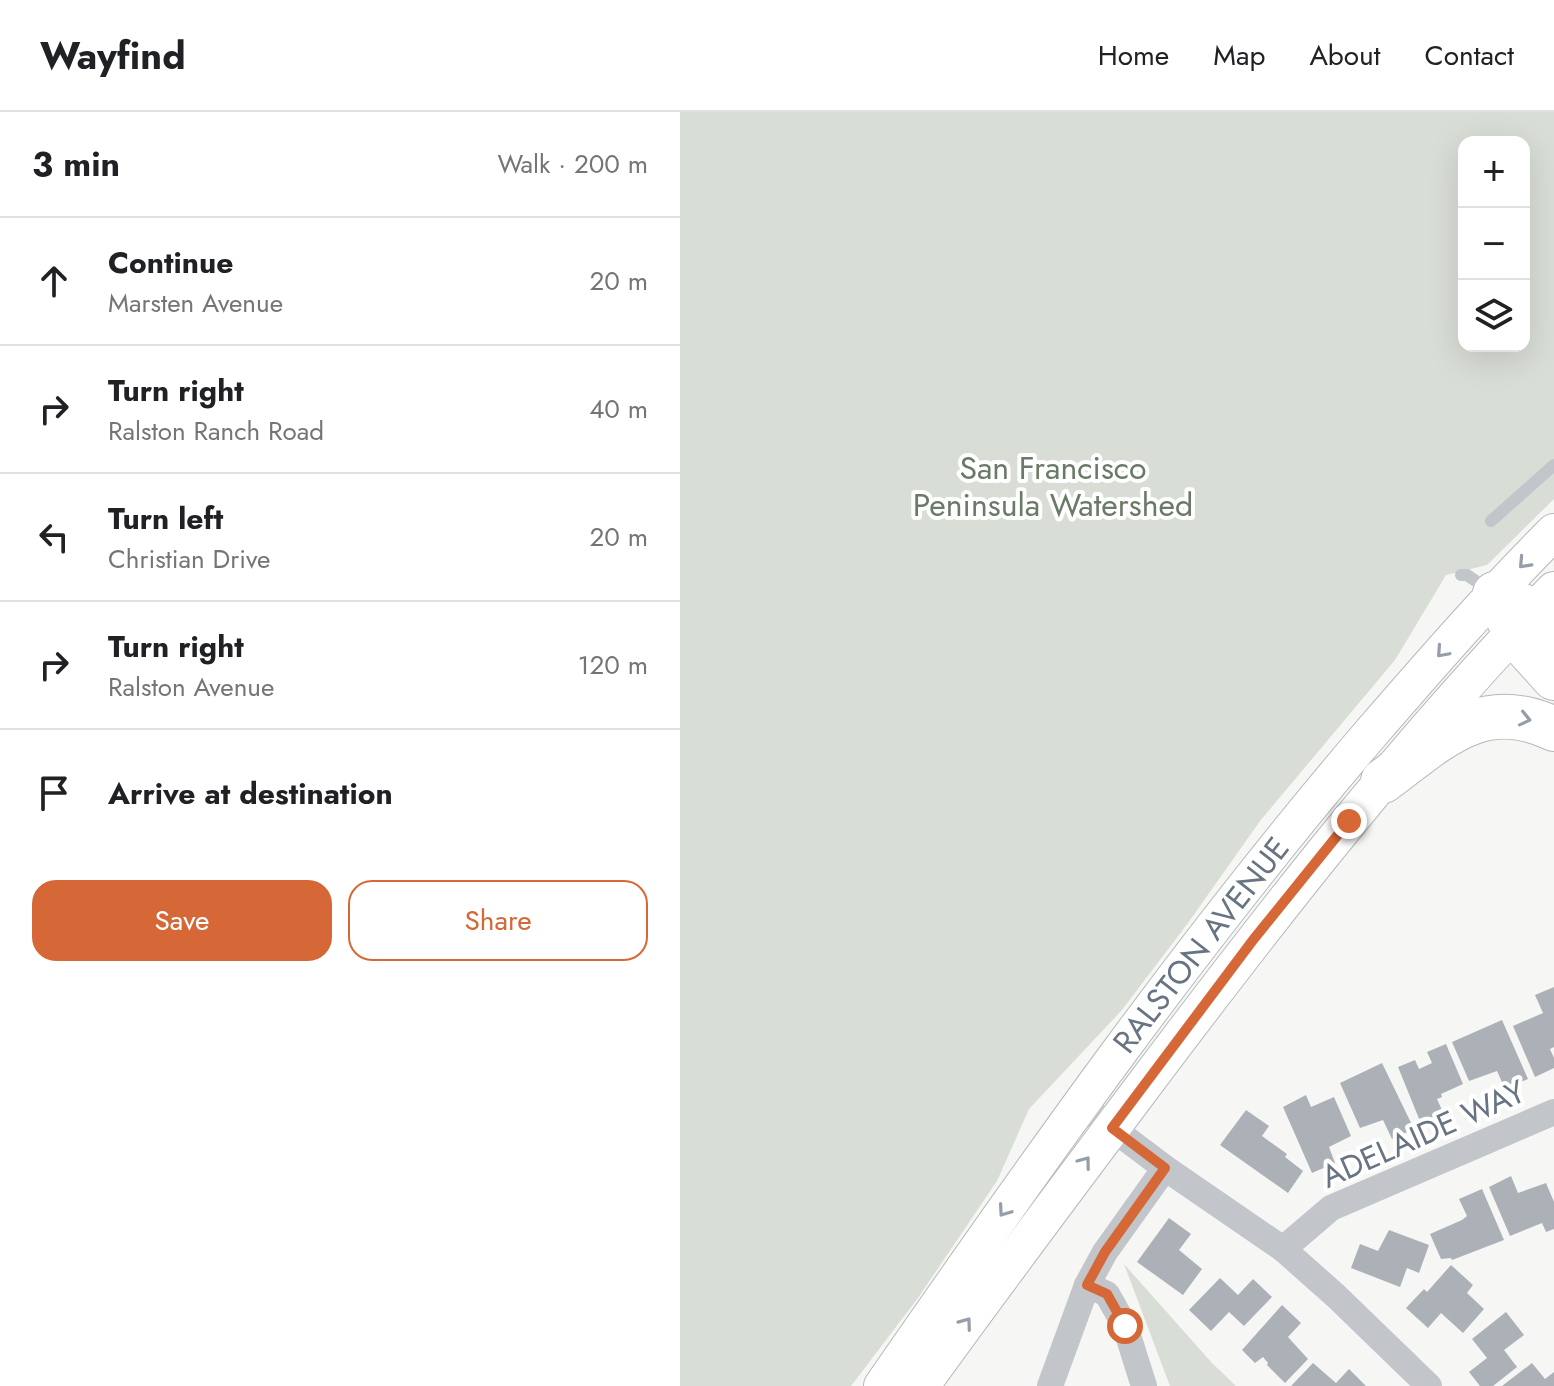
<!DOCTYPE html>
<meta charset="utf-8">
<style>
body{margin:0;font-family:Jost,sans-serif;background:#f6f6f6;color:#202124}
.controls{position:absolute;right:24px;top:24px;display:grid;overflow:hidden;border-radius:16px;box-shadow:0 8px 32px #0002}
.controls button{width:72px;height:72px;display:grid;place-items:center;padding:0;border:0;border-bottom:2px solid #e0e0e0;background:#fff;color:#202124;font:40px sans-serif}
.stop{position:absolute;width:24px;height:24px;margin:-18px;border:6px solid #d56836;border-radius:50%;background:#fff}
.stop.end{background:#d56836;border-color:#fff;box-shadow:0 2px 8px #0008}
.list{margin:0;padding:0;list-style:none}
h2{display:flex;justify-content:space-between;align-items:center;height:104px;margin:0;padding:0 32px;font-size:34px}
h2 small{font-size:26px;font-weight:400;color:#757577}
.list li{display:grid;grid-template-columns:52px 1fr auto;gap:24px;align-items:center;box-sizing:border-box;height:128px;padding:0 32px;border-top:2px solid #e0e0e0}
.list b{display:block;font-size:30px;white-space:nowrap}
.list p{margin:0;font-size:26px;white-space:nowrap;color:#757577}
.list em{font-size:26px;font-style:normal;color:#757577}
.actions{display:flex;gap:16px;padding:24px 32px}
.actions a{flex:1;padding:18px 0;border:2px solid #d56836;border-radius:24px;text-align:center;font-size:28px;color:#d56836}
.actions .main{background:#d56836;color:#fff}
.icon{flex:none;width:44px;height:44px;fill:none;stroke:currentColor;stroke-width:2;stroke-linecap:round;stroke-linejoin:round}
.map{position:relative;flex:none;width:874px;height:1274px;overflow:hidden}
header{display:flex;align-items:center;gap:48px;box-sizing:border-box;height:112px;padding:0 40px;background:#fff;border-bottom:2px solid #e0e0e0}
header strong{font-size:38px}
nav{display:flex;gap:44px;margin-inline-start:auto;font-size:28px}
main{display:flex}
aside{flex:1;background:#fff}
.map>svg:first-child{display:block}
.green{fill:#d8ddd5;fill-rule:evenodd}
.building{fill:#abb1b7}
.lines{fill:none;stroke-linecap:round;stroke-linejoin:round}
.secondary-casing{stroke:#b5b9bd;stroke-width:38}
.motorway-casing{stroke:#b5b8bb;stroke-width:46}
.service{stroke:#c2c5c9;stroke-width:12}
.minor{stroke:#c2c5c9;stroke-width:26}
.secondary{stroke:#fff;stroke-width:36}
.motorway{stroke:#fff;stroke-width:44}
.oneway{stroke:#959ea8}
.route{stroke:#d56836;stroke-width:10}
.labels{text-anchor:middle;stroke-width:8;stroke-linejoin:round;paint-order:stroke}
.park-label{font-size:32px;fill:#697a66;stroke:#fff}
.street-label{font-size:32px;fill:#687482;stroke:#fff}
</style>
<header>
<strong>Wayfind</strong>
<nav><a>Home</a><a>Map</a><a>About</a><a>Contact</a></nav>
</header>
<main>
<aside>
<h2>3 min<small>Walk · 200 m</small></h2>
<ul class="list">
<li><svg class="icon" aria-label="ahead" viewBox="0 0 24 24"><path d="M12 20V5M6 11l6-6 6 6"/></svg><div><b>Continue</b><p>Marsten Avenue</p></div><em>20 m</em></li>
<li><svg class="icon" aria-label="right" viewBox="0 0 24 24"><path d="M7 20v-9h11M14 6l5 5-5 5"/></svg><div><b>Turn right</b><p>Ralston Ranch Road</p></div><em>40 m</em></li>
<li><svg class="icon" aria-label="left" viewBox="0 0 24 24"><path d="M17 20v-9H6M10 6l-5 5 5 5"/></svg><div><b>Turn left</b><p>Christian Drive</p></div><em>20 m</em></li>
<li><svg class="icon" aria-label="right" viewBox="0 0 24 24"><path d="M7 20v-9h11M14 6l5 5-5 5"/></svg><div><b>Turn right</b><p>Ralston Avenue</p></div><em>120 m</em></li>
<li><svg class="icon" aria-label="arrive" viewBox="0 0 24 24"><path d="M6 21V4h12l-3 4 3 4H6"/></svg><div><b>Arrive at destination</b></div></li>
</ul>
<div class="actions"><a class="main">Save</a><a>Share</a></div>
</aside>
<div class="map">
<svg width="874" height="1274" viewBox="0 0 874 1274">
<rect width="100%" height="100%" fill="#f6f7f4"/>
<g class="green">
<path d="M 0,0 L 874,0 L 874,387 L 807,453 L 766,463 L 715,548 L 580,709 L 508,811 L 442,898 L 349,997 L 317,1069 L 238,1186 L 171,1274 L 0,1274 ZM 784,30 L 844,30 L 844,234 L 784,234 Z"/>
<polygon points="444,1152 532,1251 556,1274 490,1274"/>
</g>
<g class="building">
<polygon points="874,875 874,935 870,937 874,946 874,956 855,965 833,914 863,901 855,883"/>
<polygon points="822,908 848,967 825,977 817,959 789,969 772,930"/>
<polygon points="766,932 783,972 761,982 762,985 757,987 765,1005 742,1014 718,955 735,948 739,957 752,951 747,940"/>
<polygon points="702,951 734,1017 712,1027 703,1008 680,1016 660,971"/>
<polygon points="626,983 631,995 654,985 671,1024 649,1035 655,1051 632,1061 603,995"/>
<polygon points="566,998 589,1014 582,1024 607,1042 605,1045 623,1059 608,1081 540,1033"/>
<polygon points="831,1064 838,1081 866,1071 874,1090 874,1117 866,1120 862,1111 830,1124 809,1075"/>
<polygon points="802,1077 824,1128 772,1148 771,1146 761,1147 750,1122 782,1108 787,1104 779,1087"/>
<polygon points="489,1106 511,1122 499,1138 522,1157 503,1183 457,1150"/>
<polygon points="709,1118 749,1133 739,1161 727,1156 720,1175 671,1156 680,1132 698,1139"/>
<polygon points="771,1153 793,1173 787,1181 804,1197 783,1221 761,1201 748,1216 726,1196 744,1177 747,1180"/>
<polygon points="540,1166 558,1183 573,1167 592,1185 564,1214 549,1200 531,1219 509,1198"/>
<polygon points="602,1193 621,1211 608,1225 628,1247 605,1271 587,1253 588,1251 583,1245 575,1251 562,1238"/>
<polygon points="826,1200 844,1223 824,1238 837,1255 813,1274 800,1274 789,1260 807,1246 792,1227"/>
<polygon points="633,1251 656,1271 669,1257 686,1274 611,1274"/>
<polygon points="852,1251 865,1267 874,1260 874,1274 822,1274"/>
</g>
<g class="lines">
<defs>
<g id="secondary">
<path d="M 202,1274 C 357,1050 514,828 691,621 C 750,553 810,484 874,420"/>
<path d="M 241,1274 C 313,1174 387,1076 461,977 C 591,804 723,634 874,478"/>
</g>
<g id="motorway">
<polyline points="815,482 839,527 874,566"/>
<polyline points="815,482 854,499 874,511"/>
<path d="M 703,669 C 759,628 801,582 874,617"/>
</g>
</defs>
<use href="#secondary" class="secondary-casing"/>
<use href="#motorway" class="motorway-casing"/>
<g class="service">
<polyline points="811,409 874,353"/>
<polyline points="781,463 787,463 809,478"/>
</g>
<g class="minor">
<polyline points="400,992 485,1056 603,1137 656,1184 749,1274"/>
<polyline points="603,1137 651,1096 874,1000"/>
<polyline points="407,1173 427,1182 445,1214 464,1274"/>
<polyline points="370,1274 407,1173 425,1140 485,1056"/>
</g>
<use href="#secondary" class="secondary"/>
<use href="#motorway" class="motorway"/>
</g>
<defs><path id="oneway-chevron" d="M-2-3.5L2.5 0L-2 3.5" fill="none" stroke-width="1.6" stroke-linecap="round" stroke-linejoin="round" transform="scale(2)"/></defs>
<g class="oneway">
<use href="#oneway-chevron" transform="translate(844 451) rotate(133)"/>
<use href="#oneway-chevron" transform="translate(762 540) rotate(132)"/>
<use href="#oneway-chevron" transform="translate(845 607) rotate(13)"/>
<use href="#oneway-chevron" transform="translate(405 1050) rotate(-53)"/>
<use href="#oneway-chevron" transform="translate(324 1099) rotate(125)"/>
<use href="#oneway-chevron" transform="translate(286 1211) rotate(-54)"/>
</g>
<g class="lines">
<polyline class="route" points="445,1214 427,1182 407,1173 425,1140 485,1056 432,1016 573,828 669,709"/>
</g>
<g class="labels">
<g class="park-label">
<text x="373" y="367">San Francisco<tspan x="373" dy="37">Peninsula Watershed</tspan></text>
</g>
<g class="street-label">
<text transform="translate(521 833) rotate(-52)" y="11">RALSTON AVENUE</text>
<text transform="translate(743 1022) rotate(-24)" y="11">ADELAIDE WAY</text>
</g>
</g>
</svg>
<div class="controls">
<button>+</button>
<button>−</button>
<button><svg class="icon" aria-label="layers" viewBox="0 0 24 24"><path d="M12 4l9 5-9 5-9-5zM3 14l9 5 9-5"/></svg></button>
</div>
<div class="stop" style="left:445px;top:1214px"></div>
<div class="stop end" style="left:669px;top:709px"></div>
</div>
</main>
